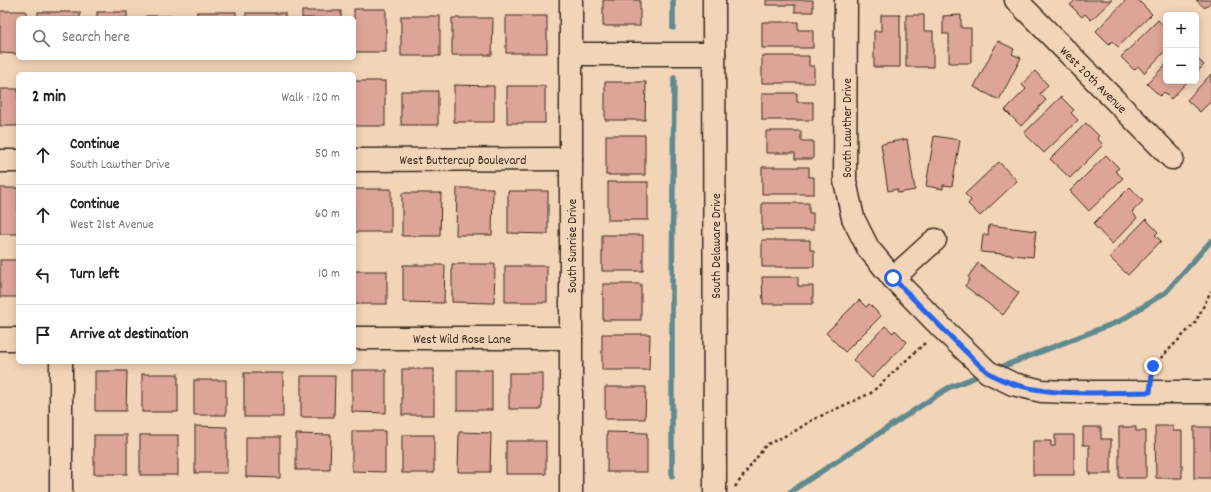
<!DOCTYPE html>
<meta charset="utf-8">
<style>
body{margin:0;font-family:Dekko,sans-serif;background:#f6f6f6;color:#222}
.controls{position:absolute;right:12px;top:12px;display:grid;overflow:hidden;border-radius:6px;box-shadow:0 2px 10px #0003}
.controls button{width:36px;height:36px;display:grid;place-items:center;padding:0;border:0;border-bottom:1px solid #e0e0e0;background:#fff;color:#222;font:20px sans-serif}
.stop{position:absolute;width:12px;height:12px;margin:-9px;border:3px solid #2563eb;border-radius:50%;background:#fff}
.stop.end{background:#2563eb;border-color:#fff;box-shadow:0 1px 4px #0008}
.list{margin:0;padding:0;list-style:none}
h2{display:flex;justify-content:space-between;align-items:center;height:52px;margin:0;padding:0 16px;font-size:17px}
h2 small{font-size:13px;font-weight:400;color:#767676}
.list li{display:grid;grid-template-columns:26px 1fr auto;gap:12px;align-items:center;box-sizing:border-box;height:60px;padding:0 16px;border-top:1px solid #e0e0e0}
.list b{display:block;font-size:15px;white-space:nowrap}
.list p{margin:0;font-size:13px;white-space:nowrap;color:#767676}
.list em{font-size:13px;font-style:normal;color:#767676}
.icon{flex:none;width:22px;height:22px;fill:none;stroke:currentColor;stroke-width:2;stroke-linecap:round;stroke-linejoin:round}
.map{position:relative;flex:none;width:1211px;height:492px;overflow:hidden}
.search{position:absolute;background:#fff;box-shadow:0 2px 10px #0003;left:16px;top:16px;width:340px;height:44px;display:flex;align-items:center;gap:10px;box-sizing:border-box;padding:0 14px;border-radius:6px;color:#767676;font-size:15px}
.panel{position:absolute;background:#fff;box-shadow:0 2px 10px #0003;left:16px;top:72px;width:340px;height:292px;border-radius:6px}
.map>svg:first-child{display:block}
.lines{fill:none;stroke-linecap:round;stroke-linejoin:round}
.stream{stroke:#618a8e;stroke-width:5.5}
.building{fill:#dda597;stroke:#3b2a1e}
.minor-casing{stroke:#3b2a1e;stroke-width:25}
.path{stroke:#3b2a1e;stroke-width:2.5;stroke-dasharray:3 3;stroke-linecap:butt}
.minor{stroke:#f2d4b8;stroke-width:22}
.route{stroke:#2563eb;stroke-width:5}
.labels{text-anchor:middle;stroke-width:3;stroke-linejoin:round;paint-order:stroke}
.street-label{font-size:13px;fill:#3b2a1e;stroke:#f2d4b8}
</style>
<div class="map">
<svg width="1211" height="492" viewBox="0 0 1211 492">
<rect width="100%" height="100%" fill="#f2d4b8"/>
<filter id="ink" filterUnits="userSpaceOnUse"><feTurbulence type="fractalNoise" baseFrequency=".025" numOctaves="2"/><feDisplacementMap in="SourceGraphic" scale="8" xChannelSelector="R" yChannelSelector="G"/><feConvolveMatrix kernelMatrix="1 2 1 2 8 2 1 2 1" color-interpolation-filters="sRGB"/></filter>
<g filter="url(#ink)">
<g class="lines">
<g class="stream">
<polyline points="673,28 673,0"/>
<polyline points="996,369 1120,321 1166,292 1211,241"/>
<polyline points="672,476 672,294 674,78"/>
<polyline points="790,492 948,388 983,374"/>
</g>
</g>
<g class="building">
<rect x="603" y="0" width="37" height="26"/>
<polygon points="766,0 813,0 813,12 795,12 795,5 766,5"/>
<polygon points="1075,0 1112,0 1091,20 1085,14 1082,17 1070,5"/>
<polygon points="1126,0 1138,0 1152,14 1118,47 1112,41 1109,44 1096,31"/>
<polygon points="1196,0 1211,0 1211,1 1205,8"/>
<rect x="354" y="9" width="32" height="43"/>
<polygon points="0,11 26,11 26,18 18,18 18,54 0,53"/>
<rect x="302" y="11" width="39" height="7"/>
<rect x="38" y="12" width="42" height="6"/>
<rect x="97" y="12" width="30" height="6"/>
<rect x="197" y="12" width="39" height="6"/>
<rect x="246" y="13" width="39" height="5"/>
<polygon points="881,15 900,15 900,67 874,67 874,31 881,31"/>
<polygon points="906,15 924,15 924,31 933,31 933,67 906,67"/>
<polygon points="961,15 961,28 971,28 971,63 949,63 949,34 943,34 943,16"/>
<rect x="146" y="16" width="37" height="2"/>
<rect x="401" y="16" width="39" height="40"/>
<rect x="506" y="16" width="41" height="37"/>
<polygon points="452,18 493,18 492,55 452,55"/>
<polygon points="1158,20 1166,28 1166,50 1144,73 1138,66 1134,70 1121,57"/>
<polygon points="762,22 798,22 798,30 813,30 813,48 762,48"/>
<polygon points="998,41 1014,49 1012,54 1021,58 999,100 974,87"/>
<polygon points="762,56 809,56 809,66 814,66 814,83 762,83"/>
<polygon points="1196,57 1204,65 1196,73"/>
<polygon points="1166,64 1166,81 1188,81 1171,99 1164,92 1160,96 1147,84"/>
<polygon points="1035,71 1048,85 1040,94 1046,100 1021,126 1005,110 1026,89 1022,85"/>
<polygon points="1211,74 1211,101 1200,112 1187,100"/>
<rect x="354" y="81" width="31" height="45"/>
<polygon points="605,82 646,82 645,120 605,120"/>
<polygon points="454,85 494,86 494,122 454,122"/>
<rect x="507" y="86" width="38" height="37"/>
<rect x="0" y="89" width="18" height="37"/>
<rect x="401" y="91" width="37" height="34"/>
<polygon points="762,93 797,93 797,102 813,102 813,120 762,120"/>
<polygon points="1061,97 1074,110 1071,113 1078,120 1044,153 1024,133"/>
<polygon points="1086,123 1099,136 1097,138 1103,145 1070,178 1050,159"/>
<polygon points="766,131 801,131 801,141 813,141 813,159 795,159 795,153 766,153"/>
<rect x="606" y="135" width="39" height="40"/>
<polygon points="934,136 960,140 952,186 943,185 943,189 926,186"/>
<polygon points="907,139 915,190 898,193 897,189 888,191 881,144"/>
<polygon points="1106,155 1119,168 1115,171 1123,178 1089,211 1070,191"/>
<polygon points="999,162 1017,181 980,216 968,204 971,200 965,194"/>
<polygon points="762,167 809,167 809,177 814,177 814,194 762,194"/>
<rect x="608" y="182" width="40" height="38"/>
<polygon points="1130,187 1143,201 1132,212 1137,218 1112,244 1093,224"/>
<rect x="0" y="188" width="18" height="46"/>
<polygon points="457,188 493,188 492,235 456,235"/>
<rect x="354" y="189" width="37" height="43"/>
<polygon points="508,191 548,191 548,234 508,233"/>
<polygon points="402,193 441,193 440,236 402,236"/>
<polygon points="762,203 809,203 809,213 813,213 813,230 762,230"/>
<polygon points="1146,219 1158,232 1155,235 1161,241 1128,275 1109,257"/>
<polygon points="989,225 1036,231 1033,257 981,252 983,234 988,235"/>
<rect x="602" y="235" width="41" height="36"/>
<polygon points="762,240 810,240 810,250 814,250 814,267 762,267"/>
<rect x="0" y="260" width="18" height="37"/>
<polygon points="978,263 1019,293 1003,315 965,286 970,279 968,277"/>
<polygon points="452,264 495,264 494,303 452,302"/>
<polygon points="403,265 445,265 444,303 403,302"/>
<rect x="505" y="266" width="42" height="36"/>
<rect x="354" y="271" width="33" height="33"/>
<polygon points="762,277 798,277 798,286 813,286 813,304 763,304"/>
<rect x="603" y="284" width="38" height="36"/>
<polygon points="859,300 866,307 869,304 881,316 845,352 826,333"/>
<polygon points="885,326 893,333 895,330 907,342 872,378 853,360"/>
<polygon points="602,334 650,334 649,370 602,370"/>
<rect x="402" y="369" width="32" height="46"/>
<polygon points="352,370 386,370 386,413 352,412"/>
<rect x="457" y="370" width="35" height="40"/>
<polygon points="95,371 127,371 126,411 95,411"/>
<rect x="244" y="373" width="39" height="44"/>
<rect x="509" y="373" width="33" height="36"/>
<rect x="142" y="374" width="36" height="38"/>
<polygon points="301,376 335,376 334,417 301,417"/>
<rect x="194" y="380" width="32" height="35"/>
<polygon points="605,387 646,387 645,419 605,419"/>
<polygon points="195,426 227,427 227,473 195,473"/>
<polygon points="1155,426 1173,426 1173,431 1182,431 1182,478 1156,478"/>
<polygon points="1083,427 1101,427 1101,439 1111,439 1111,474 1089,474 1089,445 1083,445"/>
<polygon points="1119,427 1136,427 1136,431 1146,431 1146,478 1119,478"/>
<rect x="1194" y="427" width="17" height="51"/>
<polygon points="352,431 385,431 385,472 352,471"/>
<polygon points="459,432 491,433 490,472 458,472"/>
<polygon points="607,432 647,433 647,472 607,472"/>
<polygon points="296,434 331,435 330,470 296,470"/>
<rect x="94" y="435" width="33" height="39"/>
<rect x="140" y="435" width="38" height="40"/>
<rect x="402" y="435" width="32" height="38"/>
<polygon points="1055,435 1074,435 1074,475 1033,475 1033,441 1051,441 1051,446 1055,446"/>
<polygon points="246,437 280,437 280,478 246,477"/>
<rect x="506" y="441" width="40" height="33"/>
</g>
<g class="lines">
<defs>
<g id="minor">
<polyline points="714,0 715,492"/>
<polyline points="846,0 845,181 853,218 868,248 893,278 942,328 988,372 1013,384 1042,391 1068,392 1211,392"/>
<polyline points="1016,0 1172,158"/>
<polyline points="571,54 714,54"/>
<polyline points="354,160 571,159"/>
<polyline points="0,161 18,161"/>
<polyline points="893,278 935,240"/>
<polyline points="354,338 571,338"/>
<polyline points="0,339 18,339"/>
<polyline points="61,492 61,362"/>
<polyline points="571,492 571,0"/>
</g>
</defs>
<use href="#minor" class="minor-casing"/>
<g class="path">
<polyline points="1152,373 1153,366 1195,323 1211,291"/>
<polyline points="735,487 766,445 795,431 814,419 871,393 927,341"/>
</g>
<use href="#minor" class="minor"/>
</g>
</g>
<g class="lines" filter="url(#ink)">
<path class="route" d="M 893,278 C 916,302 940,326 964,350 C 972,357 980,367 989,373 C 1033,400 1100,392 1150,392 L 1153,366"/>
</g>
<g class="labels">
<g class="street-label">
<text transform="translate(1094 79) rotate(45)" y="5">West 20th Avenue</text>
<text transform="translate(846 128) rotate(-90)" y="5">South Lawther Drive</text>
<text x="463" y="164">West Buttercup Boulevard</text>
<text transform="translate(571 246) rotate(-90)" y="5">South Sunrise Drive</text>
<text transform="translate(715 246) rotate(-90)" y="5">South Delaware Drive</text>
<text x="462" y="343">West Wild Rose Lane</text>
</g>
</g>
</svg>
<div class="controls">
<button>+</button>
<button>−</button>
</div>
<div class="stop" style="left:893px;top:278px"></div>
<div class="stop end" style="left:1153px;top:366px"></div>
<div class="search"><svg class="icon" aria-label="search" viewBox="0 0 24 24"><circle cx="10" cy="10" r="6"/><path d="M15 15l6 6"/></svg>Search here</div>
<section class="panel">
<h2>2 min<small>Walk · 120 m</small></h2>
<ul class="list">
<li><svg class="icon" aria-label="ahead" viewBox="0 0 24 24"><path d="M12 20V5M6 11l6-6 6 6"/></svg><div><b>Continue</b><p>South Lawther Drive</p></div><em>50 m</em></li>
<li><svg class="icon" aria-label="ahead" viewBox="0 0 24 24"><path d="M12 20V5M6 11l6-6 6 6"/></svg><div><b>Continue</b><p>West 21st Avenue</p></div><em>60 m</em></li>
<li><svg class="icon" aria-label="left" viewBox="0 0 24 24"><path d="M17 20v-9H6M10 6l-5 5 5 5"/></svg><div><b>Turn left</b></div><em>10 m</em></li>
<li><svg class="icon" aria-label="arrive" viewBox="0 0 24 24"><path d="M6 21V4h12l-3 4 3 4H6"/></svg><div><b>Arrive at destination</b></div></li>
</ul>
</section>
</div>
